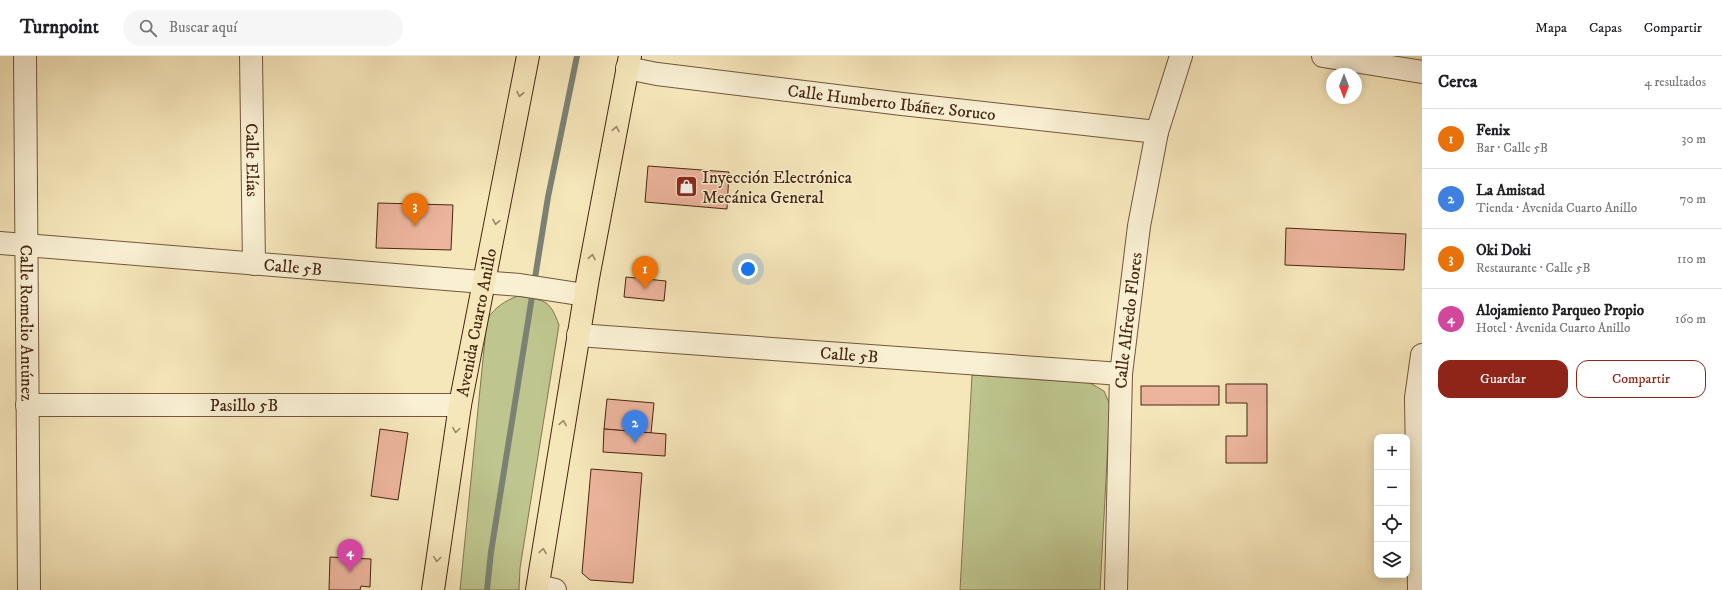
<!DOCTYPE html>
<html lang="es">
<meta charset="utf-8">
<style>
body{margin:0;font-family:"IM FELL DW Pica",serif;background:#f6f6f6;color:#202124}
.controls{position:absolute;right:12px;bottom:12px;display:grid;overflow:hidden;border-radius:8px;box-shadow:0 2px 10px #0003}
.controls button{width:36px;height:36px;display:grid;place-items:center;padding:0;border:0;border-bottom:1px solid #e0e0e0;background:#fff;color:#202124;font:20px sans-serif}
.compass{position:absolute;left:1326px;top:12px;width:36px;height:36px;border-radius:50%;background:#fff;box-shadow:0 2px 10px #0003;rotate:180deg}
.you{position:absolute;left:748px;top:213px;width:14px;height:14px;margin:-10px;border:3px solid #fff;border-radius:50%;background:#1a73e8;box-shadow:0 0 0 6px #1a73e833}
.badge{display:grid;place-items:center;width:26px;height:26px;border-radius:50%;background:#8f2418;color:#fff;font-size:13px;font-weight:700}
.pin{position:absolute;translate:-50% -33px;filter:drop-shadow(0 1px 2px #0008)}
.pin::after{content:'';position:absolute;top:21px;width:14px;height:12px;background:inherit;clip-path:polygon(0 0,100% 0,50% 100%)}
.list{margin:0;padding:0;list-style:none}
h2{display:flex;justify-content:space-between;align-items:center;height:52px;margin:0;padding:0 16px;font-size:17px}
h2 small{font-size:13px;font-weight:400;color:#757577}
.list li{display:grid;grid-template-columns:26px 1fr auto;gap:12px;align-items:center;box-sizing:border-box;height:60px;padding:0 16px;border-top:1px solid #e0e0e0}
.list b{display:block;font-size:15px;white-space:nowrap}
.list p{margin:0;font-size:13px;white-space:nowrap;color:#757577}
.list em{font-size:13px;font-style:normal;color:#757577}
.actions{display:flex;gap:8px;padding:12px 16px}
.actions a{flex:1;padding:9px 0;border:1px solid #8f2418;border-radius:12px;text-align:center;font-size:14px;color:#8f2418}
.actions .main{background:#8f2418;color:#fff}
.icon{flex:none;width:22px;height:22px;fill:none;stroke:currentColor;stroke-width:2;stroke-linecap:round;stroke-linejoin:round}
.map{position:relative;flex:none;width:1422px;height:534px;overflow:hidden}
header{display:flex;align-items:center;gap:24px;box-sizing:border-box;height:56px;padding:0 20px;background:#fff;border-bottom:1px solid #e0e0e0}
header strong{font-size:19px}
nav{display:flex;gap:22px;margin-inline-start:auto;font-size:14px}
.search{width:280px;height:36px;background:#f6f6f6;display:flex;align-items:center;gap:10px;box-sizing:border-box;padding:0 14px;border-radius:22px;color:#757577;font-size:15px}
main{display:flex}
aside{flex:1;background:#fff}
.map>svg:first-child{display:block}
.green{fill:#bec58e;stroke:#827650}
.lines{fill:none;stroke-linecap:round;stroke-linejoin:round}
.stream{stroke:#7b8274;stroke-width:6}
.building{fill:#edb59d;stroke:#472611}
.minor-casing{stroke:#73563c;stroke-width:24}
.highway-casing{stroke:#472611;stroke-width:24}
.minor{stroke:#f9efd3;stroke-width:22}
.highway{stroke:#f6e7bb;stroke-width:22}
.oneway{stroke:#9e8666}
.labels{text-anchor:middle;stroke-width:3;stroke-linejoin:round;paint-order:stroke}
.street-label{font-size:17px;fill:#472611;stroke:#f9efd3}
.poi-label{font-size:17px;fill:#472611;stroke:#f9efd3;text-anchor:start}
</style>
<header>
<strong>Turnpoint</strong>
<div class="search"><svg class="icon" aria-label="search" viewBox="0 0 24 24"><circle cx="10" cy="10" r="6"/><path d="M15 15l6 6"/></svg>Buscar aquí</div>
<nav><a>Mapa</a><a>Capas</a><a>Compartir</a></nav>
</header>
<main>
<div class="map">
<svg width="1422" height="534" viewBox="0 0 1422 534">
<rect width="100%" height="100%" fill="#f6e7bb"/>
<filter id="stains"><feTurbulence type="fractalNoise" baseFrequency=".005" numOctaves="4"/><feColorMatrix values="0 0 0 0 .2 0 0 0 0 .09 0 0 0 0 .02 0 0 0 .5 -.17"/></filter>
<radialGradient id="worn" r=".72"><stop offset=".6" stop-color="#630" stop-opacity="0"/><stop offset="1" stop-color="#630" stop-opacity=".3"/></radialGradient>
<g class="green">
<path d="M 518,240 C 545,245 549,242 559,269 L 520,512 L 519,534 L 460,534 L 487,263 C 496,251 504,245 518,240 Z"/>
<polygon points="972,319 1090,327 1104,335 1110,349 1100,534 960,534"/>
</g>
<g class="lines">
<polyline class="stream" points="487,534 491,496 548,141 577,0"/>
</g>
<g class="building">
<polygon points="648,110 729,116 727,153 645,146"/>
<polygon points="378,147 453,149 451,194 376,192"/>
<polygon points="1286,172 1406,178 1404,214 1285,209"/>
<polygon points="626,221 666,225 664,245 624,241"/>
<polygon points="1226,328 1267,328 1267,407 1226,407 1226,380 1247,380 1247,347 1226,347"/>
<rect x="1141" y="330" width="78" height="19"/>
<polygon points="607,343 654,347 651,377 604,373"/>
<polygon points="380,373 408,377 398,444 371,440"/>
<polygon points="604,373 666,378 665,400 603,396"/>
<polygon points="591,413 642,417 633,527 590,524 582,517"/>
<polygon points="330,501 371,503 370,531 361,530 360,534 329,534"/>
</g>
<g class="lines">
<defs>
<g id="minor">
<path id="s1" d="M 25,0 L 29,534"/>
<path id="s2" d="M 251,0 L 254,208"/>
<polyline points="1323,0 1422,16"/>
<path id="s3" d="M 627,12 L 657,18 L 902,48 L 1157,76"/>
<path id="s4" d="M 0,187 L 520,229 L 585,239"/>
<path id="s5" d="M 578,279 L 1121,318"/>
<path id="s6" d="M 27,349 L 460,349"/>
<polyline points="538,530 555,534"/>
<path id="s7" d="M 1116,534 L 1121,318 L 1139,170 L 1157,76 L 1181,0"/>
<polyline points="1419,534 1416,342 1422,299"/>
</g>
<g id="highway">
<path id="s8" d="M 433,534 L 460,349 L 528,0"/>
<polyline points="537,534 588,222 630,0"/>
</g>
</defs>
<use href="#minor" class="minor-casing"/>
<use href="#highway" class="highway-casing"/>
<use href="#minor" class="minor"/>
<use href="#highway" class="highway"/>
</g>
<defs><path id="oneway-chevron" d="M-2-3.5L2.5 0L-2 3.5" fill="none" stroke-width="1.6" stroke-linecap="round" stroke-linejoin="round"/></defs>
<g class="oneway">
<use href="#oneway-chevron" transform="translate(520 38) rotate(101)"/>
<use href="#oneway-chevron" transform="translate(616 73) rotate(-79)"/>
<use href="#oneway-chevron" transform="translate(496 166) rotate(101)"/>
<use href="#oneway-chevron" transform="translate(592 201) rotate(-79)"/>
<use href="#oneway-chevron" transform="translate(563 367) rotate(-81)"/>
<use href="#oneway-chevron" transform="translate(456 374) rotate(98)"/>
<use href="#oneway-chevron" transform="translate(543 495) rotate(-81)"/>
<use href="#oneway-chevron" transform="translate(437 503) rotate(98)"/>
</g>
<defs>
<symbol id="shop-square" viewBox="-11 -11 22 22"><rect x="-9" y="-9" width="18" height="18" rx="4" fill="#8f2418" stroke="#f9efd3"/><path d="M-5-2.5h2.3a2.7 3.5 0 0 1 5.4 0H5L5.5 6h-11ZM-1.5-2.5h3a1.5 2.3 0 0 0-3 0Z" fill="#fff"/></symbol>
</defs>
<g fill-rule="evenodd">
<use href="#shop-square" x="674" y="118" width="25" height="25"/>
</g>
<g class="labels">
<g class="street-label">
<text dy="6" stroke="none"><textPath href="#s3" startOffset="267">Calle Humberto Ibáñez Soruco</textPath></text>
<text dy="6" stroke="none"><textPath href="#s2" startOffset="104">Calle Elías</textPath></text>
<text dy="6" stroke="none"><textPath href="#s4" startOffset="294">Calle 5B</textPath></text>
<text dy="6" stroke="none"><textPath href="#s7" startOffset="270">Calle Alfredo Flores</textPath></text>
<text dy="6" stroke="none"><textPath href="#s8" startOffset="271">Avenida Cuarto Anillo</textPath></text>
<text dy="6" stroke="none"><textPath href="#s1" startOffset="267">Calle Romelio Antúnez</textPath></text>
<text dy="6" stroke="none"><textPath href="#s5" startOffset="272">Calle 5B</textPath></text>
<text dy="6" stroke="none"><textPath href="#s6" startOffset="217">Pasillo 5B</textPath></text>
</g>
<g class="poi-label">
<text x="702" y="127">Inyección Electrónica<tspan x="702" dy="20">Mecánica General</tspan></text>
</g>
</g>
<rect width="100%" height="100%" filter="url(#stains)"/>
<rect width="100%" height="100%" fill="url(#worn)"/>
</svg>
<div class="controls">
<button>+</button>
<button>−</button>
<button><svg class="icon" aria-label="locate" viewBox="0 0 24 24"><circle cx="12" cy="12" r="6"/><path d="M12 2v4M12 18v4M2 12h4M18 12h4"/></svg></button>
<button><svg class="icon" aria-label="layers" viewBox="0 0 24 24"><path d="M12 4l9 5-9 5-9-5zM3 14l9 5 9-5"/></svg></button>
</div>
<svg class="compass" viewBox="-18 -18 36 36"><path d="M0-13l5 13h-10z" fill="#e53935"/><path d="M0 13l5-13h-10z" fill="#757577"/></svg>
<div class="you"></div>
<div class="pin badge" style="left:645px;top:233px;background:#e8710a">1</div>
<div class="pin badge" style="left:635px;top:387px;background:#3f7fe0">2</div>
<div class="pin badge" style="left:415px;top:170px;background:#e8710a">3</div>
<div class="pin badge" style="left:350px;top:516px;background:#d1479c">4</div>
</div>
<aside>
<h2>Cerca<small>4 resultados</small></h2>
<ul class="list">
<li><span class="badge" style="background:#e8710a">1</span><div><b>Fenix</b><p>Bar · Calle 5B</p></div><em>30 m</em></li>
<li><span class="badge" style="background:#3f7fe0">2</span><div><b>La Amistad</b><p>Tienda · Avenida Cuarto Anillo</p></div><em>70 m</em></li>
<li><span class="badge" style="background:#e8710a">3</span><div><b>Oki Doki</b><p>Restaurante · Calle 5B</p></div><em>110 m</em></li>
<li><span class="badge" style="background:#d1479c">4</span><div><b>Alojamiento Parqueo Propio</b><p>Hotel · Avenida Cuarto Anillo</p></div><em>160 m</em></li>
</ul>
<div class="actions"><a class="main">Guardar</a><a>Compartir</a></div>
</aside>
</main>
